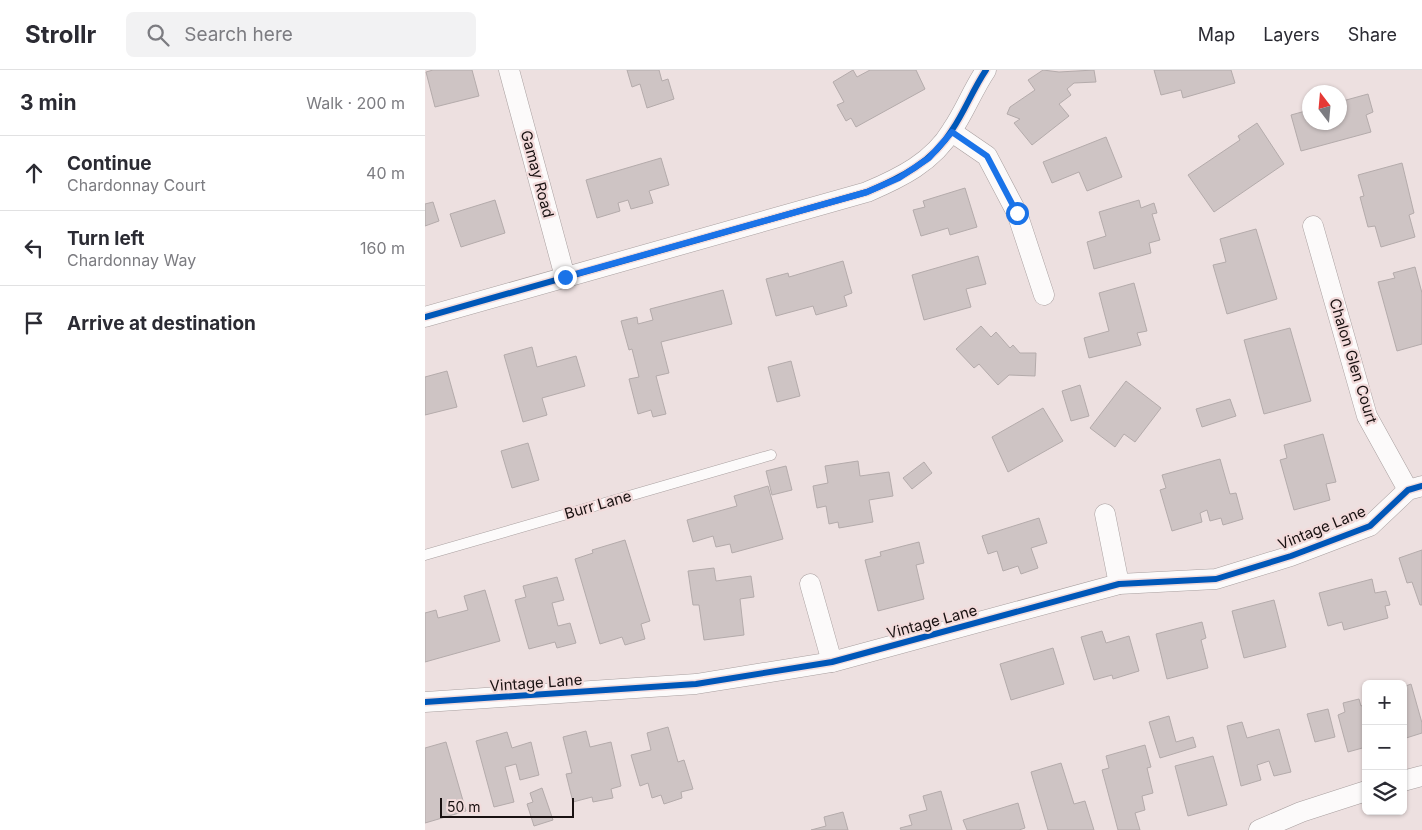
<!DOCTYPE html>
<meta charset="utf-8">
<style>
body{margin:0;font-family:Inter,sans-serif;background:#f2f2f3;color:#2b2b33}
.controls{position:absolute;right:15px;bottom:15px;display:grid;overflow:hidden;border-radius:8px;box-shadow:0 1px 4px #0004}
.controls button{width:45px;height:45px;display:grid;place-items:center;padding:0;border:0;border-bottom:1px solid #e1e1e2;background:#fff;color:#2b2b33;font:25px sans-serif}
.compass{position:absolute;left:877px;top:15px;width:45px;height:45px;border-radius:50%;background:#fff;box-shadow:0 1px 4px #0004;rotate:344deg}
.scale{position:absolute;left:15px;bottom:12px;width:134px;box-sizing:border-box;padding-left:5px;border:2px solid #191111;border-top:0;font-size:14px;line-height:18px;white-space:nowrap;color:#191111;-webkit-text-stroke:4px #f2dbdb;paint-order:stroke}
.stop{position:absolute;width:15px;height:15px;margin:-11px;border:4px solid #1a73e8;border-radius:50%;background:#fff}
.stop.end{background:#1a73e8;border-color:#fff;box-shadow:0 1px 5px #0008}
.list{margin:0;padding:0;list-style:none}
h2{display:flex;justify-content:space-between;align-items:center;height:65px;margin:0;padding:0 20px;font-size:21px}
h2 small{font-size:16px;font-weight:400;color:#7c7c81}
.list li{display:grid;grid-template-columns:32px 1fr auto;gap:15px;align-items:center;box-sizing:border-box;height:75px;padding:0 20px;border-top:1px solid #e1e1e2}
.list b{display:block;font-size:19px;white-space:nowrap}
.list p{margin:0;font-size:16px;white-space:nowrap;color:#7c7c81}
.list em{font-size:16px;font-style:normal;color:#7c7c81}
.icon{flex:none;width:28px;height:28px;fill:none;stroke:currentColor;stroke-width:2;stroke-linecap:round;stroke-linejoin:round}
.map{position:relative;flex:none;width:997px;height:760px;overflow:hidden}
header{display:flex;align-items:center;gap:30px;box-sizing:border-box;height:70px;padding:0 25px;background:#fff;border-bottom:1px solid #e1e1e2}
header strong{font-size:24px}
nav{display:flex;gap:28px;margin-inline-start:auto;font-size:18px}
.search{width:350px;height:45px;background:#f2f2f3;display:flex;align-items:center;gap:12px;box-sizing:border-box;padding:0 18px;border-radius:8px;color:#7c7c81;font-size:19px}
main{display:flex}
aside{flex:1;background:#fff}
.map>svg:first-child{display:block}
.building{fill:#cec4c4;stroke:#b4abab}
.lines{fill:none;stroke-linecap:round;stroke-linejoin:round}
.service-casing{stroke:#a89f9f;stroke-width:11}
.minor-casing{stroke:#a89f9f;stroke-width:21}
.service{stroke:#fcfafa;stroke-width:10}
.minor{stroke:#fcfafa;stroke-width:20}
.cycleway-casing{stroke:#f2dbdb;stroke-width:9}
.cycleway{stroke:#0057b8;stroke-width:6}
.route{stroke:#1a73e8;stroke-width:6}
.labels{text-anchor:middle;stroke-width:4.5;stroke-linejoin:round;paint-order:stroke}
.street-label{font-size:15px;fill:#191111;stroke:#f2dbdb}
</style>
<header>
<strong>Strollr</strong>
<div class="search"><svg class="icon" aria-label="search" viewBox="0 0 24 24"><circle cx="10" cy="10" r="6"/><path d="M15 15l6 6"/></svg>Search here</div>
<nav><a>Map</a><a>Layers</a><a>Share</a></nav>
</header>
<main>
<aside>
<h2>3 min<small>Walk · 200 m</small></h2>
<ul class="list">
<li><svg class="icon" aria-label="ahead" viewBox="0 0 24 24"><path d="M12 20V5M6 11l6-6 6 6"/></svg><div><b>Continue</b><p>Chardonnay Court</p></div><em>40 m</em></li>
<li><svg class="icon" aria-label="left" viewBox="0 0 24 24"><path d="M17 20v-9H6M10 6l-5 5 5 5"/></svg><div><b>Turn left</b><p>Chardonnay Way</p></div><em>160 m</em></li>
<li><svg class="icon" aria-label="arrive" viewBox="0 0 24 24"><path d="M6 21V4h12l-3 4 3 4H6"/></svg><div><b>Arrive at destination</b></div></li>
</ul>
</aside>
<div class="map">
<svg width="997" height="760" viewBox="0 0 997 760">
<rect width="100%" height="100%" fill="#ede0e0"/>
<g class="building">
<polygon points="8,0 47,0 54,26 10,37 1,2"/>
<polygon points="202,0 234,0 237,11 243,9 249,29 222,38 215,14 207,17"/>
<polygon points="428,0 432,7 445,0 491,0 500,19 431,57 426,48 421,51 412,35 419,32 408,12"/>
<polygon points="618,0 634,2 669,0 671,12 649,13 642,19 646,25 634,34 644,46 607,75 589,53 595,49 582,44 585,37 610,20 603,10"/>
<polygon points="729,0 806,0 810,13 758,28 756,20 736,25"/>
<polygon points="943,24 948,42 941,45 946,62 876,81 866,45 884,40 884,52 914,52 914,32"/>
<polygon points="832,53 859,94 789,142 763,105 815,70 813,66"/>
<polygon points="681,67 697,107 662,121 654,102 627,113 618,92"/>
<polygon points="236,88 244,115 224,121 228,133 206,139 203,130 193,133 195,141 172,148 161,110"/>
<polygon points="977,93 989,143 984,145 990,167 956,177 950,156 943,157 935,127 939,126 933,105"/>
<polygon points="540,118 552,157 525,165 523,158 496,166 488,140 500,137 498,131"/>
<polygon points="70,130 80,163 36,177 25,144"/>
<polygon points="714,130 716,138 729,133 732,143 727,144 735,170 724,173 726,183 669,199 662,172 681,166 674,142"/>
<polygon points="8,132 14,151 0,156 0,134"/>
<polygon points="831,159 852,229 802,244 788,195 801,192 795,169"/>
<polygon points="553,186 561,214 541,219 546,237 499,250 487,205"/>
<polygon points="418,191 427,223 419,226 422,236 391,245 388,236 351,246 341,209 363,203 364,207"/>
<polygon points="990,197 997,223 997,274 972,281 953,212 970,208 968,203"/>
<polygon points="709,213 722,261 712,263 716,275 664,288 659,268 684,261 674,223"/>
<polygon points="298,220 307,254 236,272 244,303 231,306 241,344 228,347 226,340 213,344 204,309 214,307 207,279 204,280 196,251 212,247 213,254 228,250 225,239"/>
<polygon points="556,256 566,267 571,262 585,278 588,275 595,283 611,283 610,306 584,305 573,315 554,294 549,298 531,279"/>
<polygon points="865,258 886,331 839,344 819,270"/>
<polygon points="107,277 112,297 151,286 160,316 117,328 122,345 98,352 79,285"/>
<polygon points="366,291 375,326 352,332 343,297"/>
<polygon points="22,301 32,337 0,345 0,307"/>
<polygon points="701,311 736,338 710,372 699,364 690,377 665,358"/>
<polygon points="655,315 664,346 646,351 637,321"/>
<polygon points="805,329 811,346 777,357 771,339"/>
<polygon points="618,338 638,371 583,402 567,367"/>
<polygon points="898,364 911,412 901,414 905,430 869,440 855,390 862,388 859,375"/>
<polygon points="103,373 114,410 87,418 76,381"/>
<polygon points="795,389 805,424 811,423 818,449 798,455 796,448 785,451 782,440 775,443 777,452 747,461 735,420 741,418 737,405"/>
<polygon points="433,391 435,406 464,402 468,426 444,430 448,452 414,458 413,452 404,454 401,436 392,438 388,416 403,413 400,396"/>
<polygon points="499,392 507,403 487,419 478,408"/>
<polygon points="361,396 367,420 347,425 341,401"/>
<polygon points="343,416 358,469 307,483 305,474 291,477 288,466 268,472 262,450 312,436 309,426"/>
<polygon points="614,448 622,473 606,478 613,498 596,504 593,496 578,501 572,481 563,484 557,466"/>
<polygon points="200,470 225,551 216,554 220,569 200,575 197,567 175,574 150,489 168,483 167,480"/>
<polygon points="494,472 499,493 491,495 499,529 453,541 440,490 456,486 455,482"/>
<polygon points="997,480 997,535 995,535 987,512 982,513 974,488"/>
<polygon points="289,498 291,511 326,506 329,527 315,529 319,565 279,570 274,535 268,535 263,501"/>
<polygon points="132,507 139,530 127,533 133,556 145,553 151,573 132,578 130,572 104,579 90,530 101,527 98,516"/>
<polygon points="947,509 950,523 961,521 965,535 960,536 963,548 919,560 917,552 903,556 894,523"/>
<polygon points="60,520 75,571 0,592 0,543 11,540 13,548 43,540 39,526"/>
<polygon points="849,530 861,577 819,588 807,541"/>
<polygon points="777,552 781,568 776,570 783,598 742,609 731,564"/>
<polygon points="677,561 681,573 704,566 714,601 688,609 687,605 669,610 656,567"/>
<polygon points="628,578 639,614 586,630 575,594"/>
<polygon points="986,614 997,653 997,663 978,669 978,617"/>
<polygon points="934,629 936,636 941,634 941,677 923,682 913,645 920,642 918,633"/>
<polygon points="903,639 910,667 890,672 882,644"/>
<polygon points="744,646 751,672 768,667 771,677 735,688 724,652"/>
<polygon points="817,652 822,668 854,659 866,702 849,706 844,691 832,695 836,710 816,716 802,656"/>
<polygon points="243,657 253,692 259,690 268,719 256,722 257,728 239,734 236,725 227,728 223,713 215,716 206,685 226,680 222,663"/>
<polygon points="161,661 165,677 186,672 196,716 186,719 188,728 168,732 167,727 148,732 141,704 147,703 138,667"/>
<polygon points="82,662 87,678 106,672 114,705 95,710 91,694 80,697 89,732 69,737 51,671"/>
<polygon points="21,672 41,741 0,753 0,678"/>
<polygon points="720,675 726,697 722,698 728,723 717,726 720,740 710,743 715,760 693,760 677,700 684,698 681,686"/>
<polygon points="788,686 802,735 763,746 750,696"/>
<polygon points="636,693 649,734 660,731 669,760 623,760 606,702"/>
<polygon points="117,718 128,750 109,756 102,734 108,732 105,723"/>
<polygon points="516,721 527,760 476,760 475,758 487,755 484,745 502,740 498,726"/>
<polygon points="593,733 600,758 594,760 542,760 538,750"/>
<polygon points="418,742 423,760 386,760 401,756 399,747"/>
</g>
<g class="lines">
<defs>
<polyline id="service" points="0,485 346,385"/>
<g id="minor">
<polyline points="84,0 140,207"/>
<polyline points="527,62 562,86 592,143 619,225"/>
<polyline points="888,156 942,346 983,420"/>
<path d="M 0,247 L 442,122 C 475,108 508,92 527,60 C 540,41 548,19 561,0"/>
<polyline points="680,444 694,514"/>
<polyline points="385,514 407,592"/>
<polyline points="0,632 271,614 407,592 694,514 791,509 866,486 945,456 983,420 997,416"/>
<polyline points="978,711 997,706"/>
<polyline points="834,760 876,742 941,721"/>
</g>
</defs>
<use href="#service" class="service-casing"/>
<use href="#minor" class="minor-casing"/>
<use href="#service" class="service"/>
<use href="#minor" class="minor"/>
<defs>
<g id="cycleway">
<path d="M 0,247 L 442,122 C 475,108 508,92 527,60 C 540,41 548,19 561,0"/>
<polyline points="0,632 271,614 407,592 694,514 791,509 866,486 945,456 983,420 997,416"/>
</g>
</defs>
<use href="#cycleway" class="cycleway-casing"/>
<use href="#cycleway" class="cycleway"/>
</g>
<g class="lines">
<polyline class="route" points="140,207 442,122 474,108 504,88 527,62 562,86 592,143"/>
</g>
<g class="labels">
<g class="street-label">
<text transform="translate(112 104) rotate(75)" y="5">Gamay Road</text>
<text transform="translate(928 291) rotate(73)" y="5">Chalon Glen Court</text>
<text transform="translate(173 435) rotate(-16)" y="5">Burr Lane</text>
<text transform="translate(897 458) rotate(-22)" y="5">Vintage Lane</text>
<text transform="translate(507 552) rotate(-15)" y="5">Vintage Lane</text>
<text transform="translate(111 613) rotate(-4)" y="5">Vintage Lane</text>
</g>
</g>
</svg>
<div class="controls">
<button>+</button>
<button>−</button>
<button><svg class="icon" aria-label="layers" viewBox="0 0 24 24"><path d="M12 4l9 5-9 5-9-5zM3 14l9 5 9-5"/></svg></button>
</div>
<svg class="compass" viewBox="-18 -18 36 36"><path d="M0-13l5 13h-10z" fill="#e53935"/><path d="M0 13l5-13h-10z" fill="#7c7c81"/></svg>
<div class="scale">50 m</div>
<div class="stop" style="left:592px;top:143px"></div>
<div class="stop end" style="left:140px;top:207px"></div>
</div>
</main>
